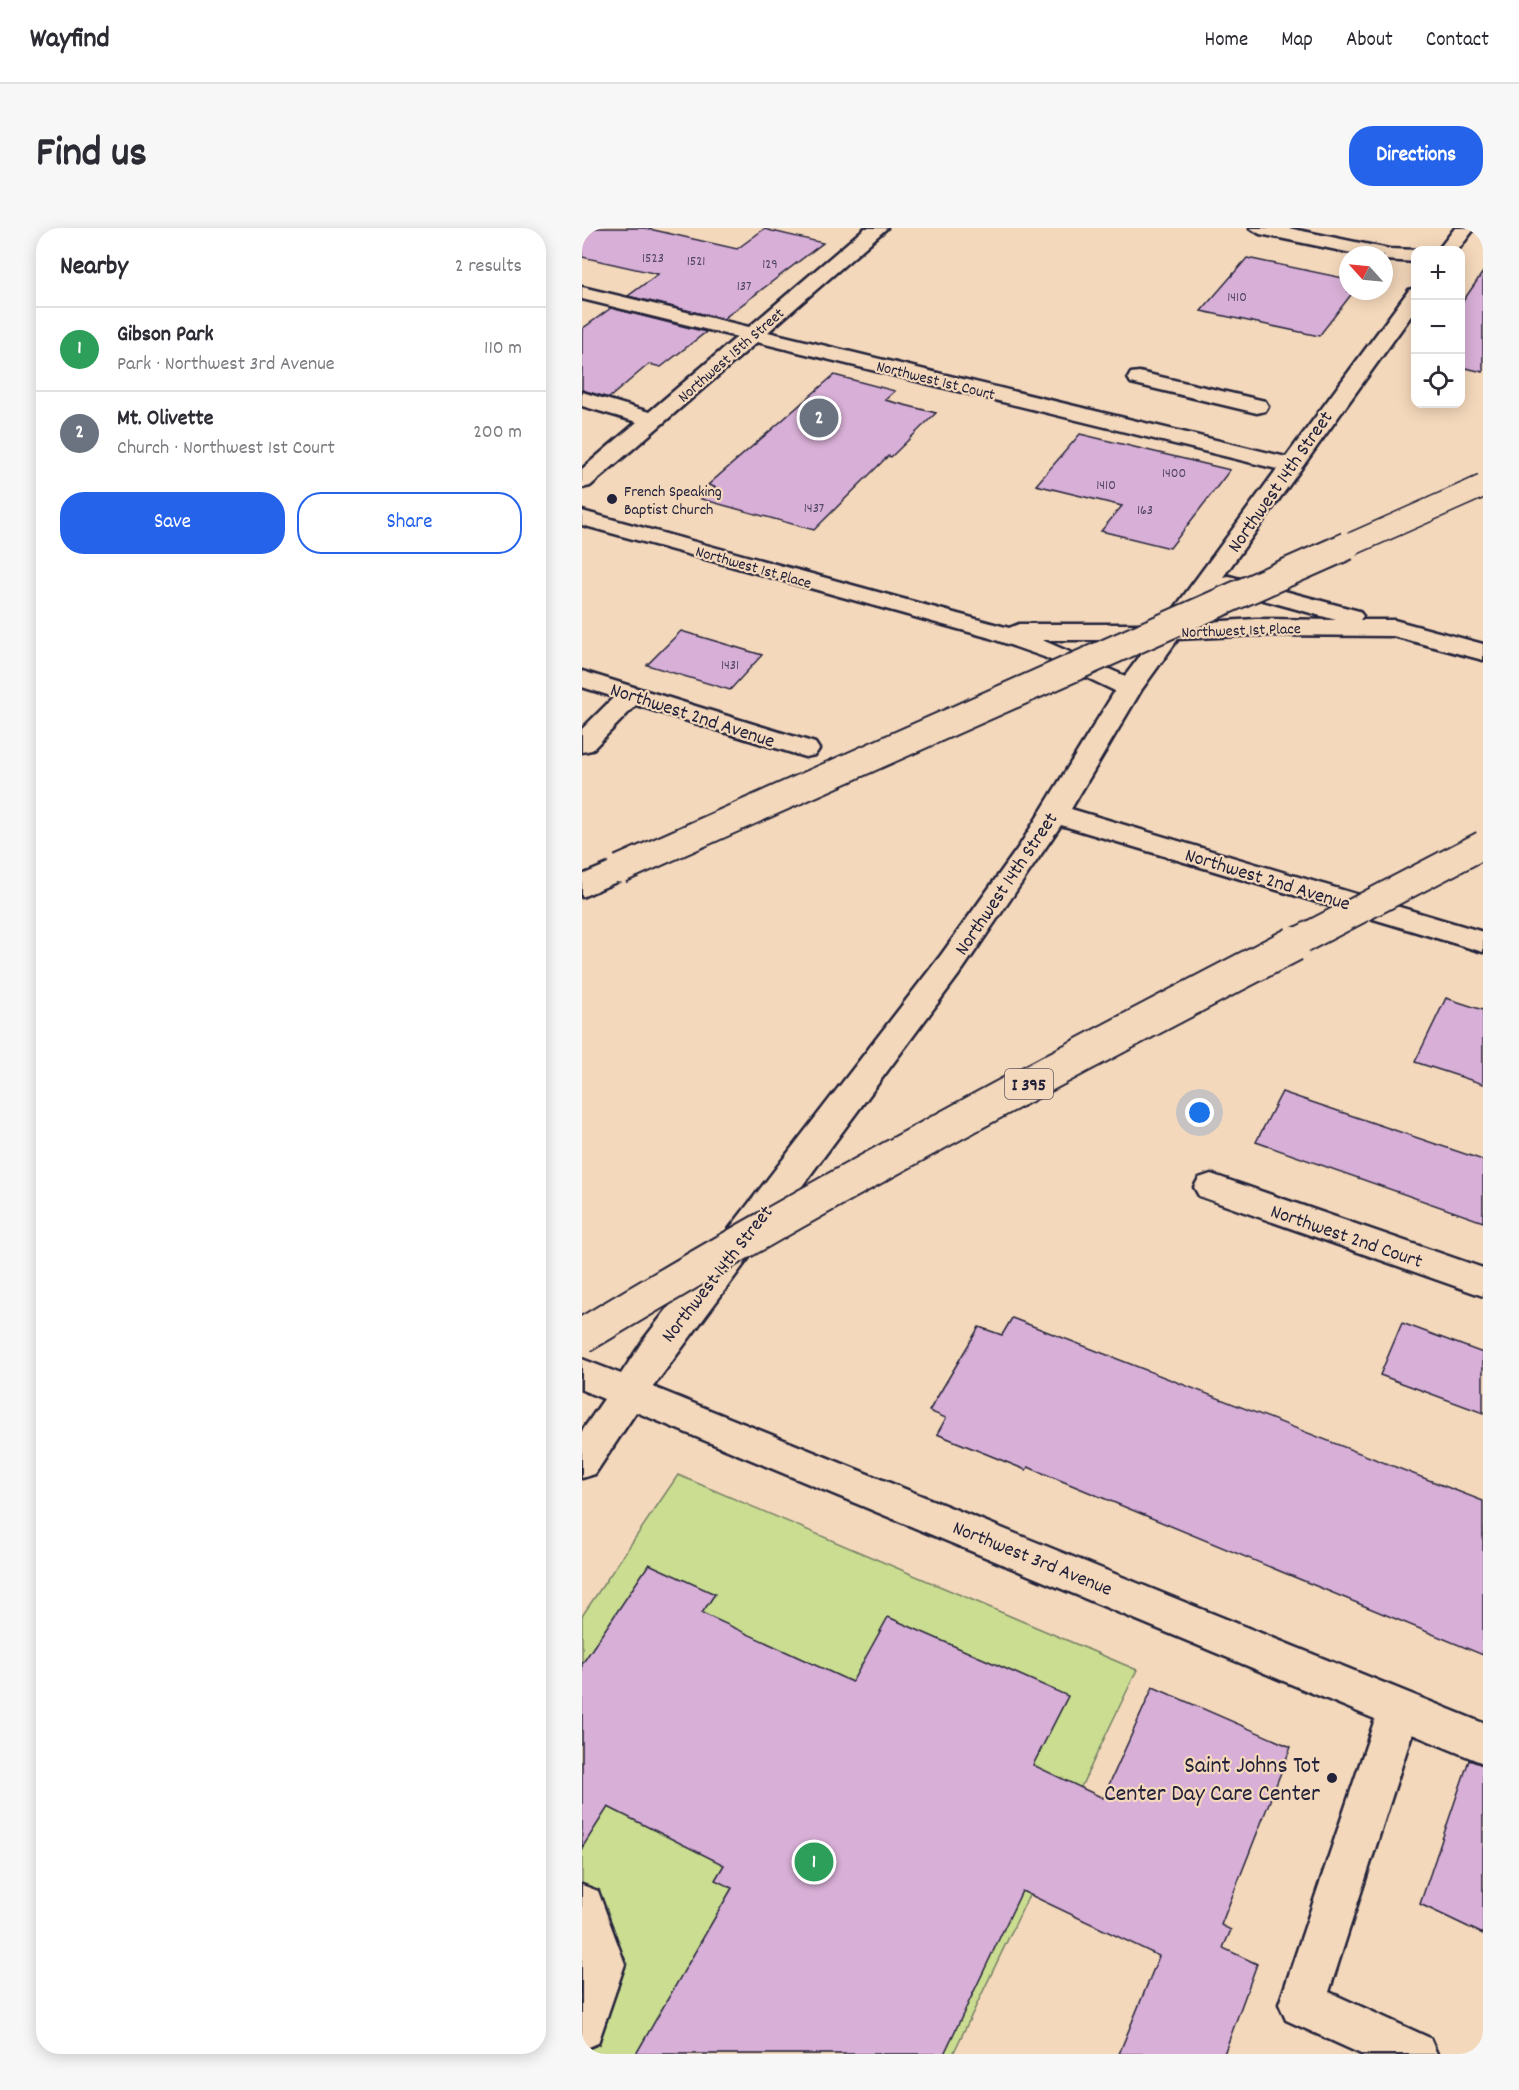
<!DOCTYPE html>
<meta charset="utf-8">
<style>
body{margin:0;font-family:Dekko,sans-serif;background:#f7f7f7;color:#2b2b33}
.controls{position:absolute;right:18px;top:18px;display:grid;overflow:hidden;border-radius:12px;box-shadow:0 3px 15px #0003}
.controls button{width:54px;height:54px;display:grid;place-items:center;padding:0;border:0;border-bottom:2px solid #e1e1e2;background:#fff;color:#2b2b33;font:30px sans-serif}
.compass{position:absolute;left:757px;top:18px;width:54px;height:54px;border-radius:50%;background:#fff;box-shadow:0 3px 15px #0003;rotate:297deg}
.you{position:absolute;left:618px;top:885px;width:21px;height:21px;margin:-15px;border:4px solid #fff;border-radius:50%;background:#1a73e8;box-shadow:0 0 0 9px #1a73e833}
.badge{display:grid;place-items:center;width:39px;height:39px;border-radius:50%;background:#2563eb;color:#fff;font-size:20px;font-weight:700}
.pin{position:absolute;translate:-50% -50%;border:3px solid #fff;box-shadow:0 2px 6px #0006}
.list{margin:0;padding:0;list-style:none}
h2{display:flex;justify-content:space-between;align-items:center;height:78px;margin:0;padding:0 24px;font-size:26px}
h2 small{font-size:20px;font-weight:400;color:#7c7c81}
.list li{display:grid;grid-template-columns:39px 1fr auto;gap:18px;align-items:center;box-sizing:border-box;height:84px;padding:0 24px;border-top:2px solid #e1e1e2}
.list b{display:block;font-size:22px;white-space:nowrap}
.list p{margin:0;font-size:20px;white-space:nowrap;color:#7c7c81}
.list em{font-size:20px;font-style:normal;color:#7c7c81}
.actions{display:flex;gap:12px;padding:18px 24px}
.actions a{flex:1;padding:14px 0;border:2px solid #2563eb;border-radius:24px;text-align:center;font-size:21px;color:#2563eb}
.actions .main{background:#2563eb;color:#fff}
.icon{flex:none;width:33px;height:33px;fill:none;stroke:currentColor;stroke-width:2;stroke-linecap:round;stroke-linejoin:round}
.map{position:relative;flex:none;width:901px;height:1826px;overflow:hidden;border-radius:24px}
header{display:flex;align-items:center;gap:36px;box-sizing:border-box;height:84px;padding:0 30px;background:#fff;border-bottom:2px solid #e1e1e2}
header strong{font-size:28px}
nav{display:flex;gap:33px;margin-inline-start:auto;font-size:21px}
.intro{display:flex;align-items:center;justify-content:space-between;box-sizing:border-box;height:144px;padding:0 36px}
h1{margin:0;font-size:42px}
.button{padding:15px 27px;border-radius:24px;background:#2563eb;color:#fff;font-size:21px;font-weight:700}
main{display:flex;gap:36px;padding:0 36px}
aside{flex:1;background:#fff;border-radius:24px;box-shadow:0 3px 15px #0003}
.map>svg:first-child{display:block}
.green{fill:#cbdd91;stroke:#768066;stroke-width:1.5}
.building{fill:#d8afd6;stroke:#22223b;stroke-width:1.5}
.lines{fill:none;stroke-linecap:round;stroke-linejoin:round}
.minor-casing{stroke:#22223b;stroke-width:5}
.highway-casing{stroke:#22223b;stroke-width:5}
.minor{fill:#f4d8bb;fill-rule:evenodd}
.highway{fill:#f4d8bb;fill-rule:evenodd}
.highway-bridge-far2-casing{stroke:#22223b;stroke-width:25;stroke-linecap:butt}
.highway-bridge-far1-casing{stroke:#22223b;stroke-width:31;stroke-linecap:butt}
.highway-bridge-casing{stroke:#22223b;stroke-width:38;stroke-linecap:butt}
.highway-bridge-far2{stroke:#f4d8bb;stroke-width:22}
.highway-bridge-far1{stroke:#f4d8bb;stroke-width:27}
.highway-bridge{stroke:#f4d8bb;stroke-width:34}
.poi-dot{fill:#22223b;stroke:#f4d8bb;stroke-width:2}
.labels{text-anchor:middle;stroke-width:4.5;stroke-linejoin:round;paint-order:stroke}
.far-number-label{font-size:14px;fill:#504562}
.far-street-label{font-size:16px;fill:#22223b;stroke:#f4d8bb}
.far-poi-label{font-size:16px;fill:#22223b;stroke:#f4d8bb;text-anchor:start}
.shield{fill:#f4d8bb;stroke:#615961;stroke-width:1.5}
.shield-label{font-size:18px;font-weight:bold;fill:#22223b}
.street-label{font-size:20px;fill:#22223b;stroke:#f4d8bb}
.near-poi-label{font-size:24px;fill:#22223b;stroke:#f4d8bb;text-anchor:end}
</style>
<header>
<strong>Wayfind</strong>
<nav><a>Home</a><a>Map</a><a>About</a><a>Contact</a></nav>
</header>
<div class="intro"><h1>Find us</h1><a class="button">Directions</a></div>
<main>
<aside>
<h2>Nearby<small>2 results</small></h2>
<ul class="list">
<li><span class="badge" style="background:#2e9e5b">1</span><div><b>Gibson Park</b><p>Park · Northwest 3rd Avenue</p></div><em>110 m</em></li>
<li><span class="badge" style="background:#6b7280">2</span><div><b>Mt. Olivette</b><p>Church · Northwest 1st Court</p></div><em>200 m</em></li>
</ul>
<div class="actions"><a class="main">Save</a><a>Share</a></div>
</aside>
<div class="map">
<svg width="901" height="1826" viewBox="0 0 901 1826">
<rect width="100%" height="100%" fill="#f4d8bb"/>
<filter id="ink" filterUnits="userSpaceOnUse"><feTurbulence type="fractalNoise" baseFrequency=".0167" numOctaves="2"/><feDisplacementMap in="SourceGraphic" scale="12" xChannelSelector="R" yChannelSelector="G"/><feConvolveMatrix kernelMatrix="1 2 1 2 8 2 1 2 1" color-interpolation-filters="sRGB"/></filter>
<g filter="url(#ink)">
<polygon class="green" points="96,1247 555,1442 371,1826 0,1826 0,1388"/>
<g class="building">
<polygon points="0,0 63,0 155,21 182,1 241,15 141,91 46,68 76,46 0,29"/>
<polygon points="665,30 766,51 766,63 772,63 737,108 619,83"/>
<polygon points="901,44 901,144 879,139 879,76"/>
<polygon points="29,80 124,104 79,139 67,136 27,170 0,162 0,101"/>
<polygon points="252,147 313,163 303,172 354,185 309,229 306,228 232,302 119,271 133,259 126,257"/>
<polygon points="498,206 648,242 588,320 519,303 540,278 454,257"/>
<polygon points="99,403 116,408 180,427 148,462 65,437"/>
<polygon points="864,770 901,782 901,856 833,834"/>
<polygon points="700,864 901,932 901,994 674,914"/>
<polygon points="430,1090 901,1273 901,1427 446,1239 444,1242 355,1206 364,1190 347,1183 397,1099 420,1107"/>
<polygon points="820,1095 901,1125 901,1185 798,1147"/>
<polygon points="67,1336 133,1366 120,1385 270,1454 306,1389 486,1468 451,1537 521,1570 571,1459 709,1519 639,1697 649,1702 641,1720 675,1736 642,1826 537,1826 577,1728 440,1663 362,1826 54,1826 150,1660 133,1652 142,1637 26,1579 0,1620 0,1436"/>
<polygon points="887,1532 901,1537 901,1706 838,1676"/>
</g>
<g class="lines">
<defs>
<g id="minor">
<path d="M 283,0 L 305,0 L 186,104 L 704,229 L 827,62 L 834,60 L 834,81 L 641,349 L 647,348 L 777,383 L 781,388 L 778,392 L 812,392 L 901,416 L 901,432 L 811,408 L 674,407 L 596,411 L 560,461 L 489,581 L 901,704 L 901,724 L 479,597 L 381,741 L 71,1159 L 901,1495 L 901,1535 L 830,1506 L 747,1764 L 848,1810 L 855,1826 L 779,1826 L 704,1792 L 697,1776 L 793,1491 L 54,1184 L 13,1246 L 0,1250 L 0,1203 L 22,1171 L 0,1162 L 0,1131 L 39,1146 L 62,1111 L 359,727 L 438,617 L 533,463 L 462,429 L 405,409 L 0,297 L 0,283 L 427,400 L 437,396 L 581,396 L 695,241 L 175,114 L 8,258 L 0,260 L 0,241 L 55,194 L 0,178 L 0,164 L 67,184 L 155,109 L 0,71 L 0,59 L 167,99 ZM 636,356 L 638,360 L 754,392 L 674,391 L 608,395 ZM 460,412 L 570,412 L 543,448 Z"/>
<polygon points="668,0 706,0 807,21 836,22 834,22 834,34 802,32 802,27 779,27 678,6"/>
<polygon points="873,0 893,0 876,22 856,22"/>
<polygon points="557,144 683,173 686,178 683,183 675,185 549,155 546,150 549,145"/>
<polygon points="0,443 233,515 237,521 233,527 223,529 54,477 10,522 0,524 0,501 32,469 0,459"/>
<polygon points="629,946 901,1040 901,1068 617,968 612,959 617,950"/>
<polygon points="0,1657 16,1663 43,1736 16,1815 0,1822"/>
</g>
<polygon id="highway" points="38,631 48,634 52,641 48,648 0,669 0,647"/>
</defs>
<use href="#minor" class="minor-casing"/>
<use href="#highway" class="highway-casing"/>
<use href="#minor" class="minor"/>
<use href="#highway" class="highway"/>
<defs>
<polyline id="highway-bridge-far2" points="761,320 901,258"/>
<g id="highway-bridge-far1">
<polyline points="38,641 765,318"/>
<polyline points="709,717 901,617"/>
</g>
<path id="highway-bridge" d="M 0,1108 C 232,968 471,841 712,716"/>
</defs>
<use href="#highway-bridge-far2" class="highway-bridge-far2-casing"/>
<use href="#highway-bridge-far1" class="highway-bridge-far1-casing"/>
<use href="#highway-bridge" class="highway-bridge-casing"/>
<use href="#highway-bridge-far2" class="highway-bridge-far2"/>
<use href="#highway-bridge-far1" class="highway-bridge-far1"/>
<use href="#highway-bridge" class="highway-bridge"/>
</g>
</g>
<g class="poi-dot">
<circle cx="30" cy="271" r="6"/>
<circle cx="750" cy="1550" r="6"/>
</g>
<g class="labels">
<g class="far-number-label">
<text x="71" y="34">1523</text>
<text x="114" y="37">1521</text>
<text x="188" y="40">129</text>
<text x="162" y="62">137</text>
<text x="655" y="73">1410</text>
<text x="592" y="249">1400</text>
<text x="524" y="261">1410</text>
<text x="232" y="284">1437</text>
<text x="563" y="286">163</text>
<text x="148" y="441">1431</text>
</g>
<g class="far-street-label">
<text transform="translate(148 126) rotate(-41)" y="6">Northwest 15th Street</text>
<text transform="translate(354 151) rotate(14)" y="6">Northwest 1st Court</text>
<text transform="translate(172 338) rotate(16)" y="6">Northwest 1st Place</text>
<text transform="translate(659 401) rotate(-2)" y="6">Northwest 1st Place</text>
</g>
<g class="far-poi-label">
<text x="42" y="268">French Speaking<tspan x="42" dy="18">Baptist Church</tspan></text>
</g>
<rect class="shield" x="423" y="841" width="48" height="30" rx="4.5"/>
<g class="shield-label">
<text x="447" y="862">I 395</text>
</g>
<g class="street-label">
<text transform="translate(697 253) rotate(-55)" y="7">Northwest 14th Street</text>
<text transform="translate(111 486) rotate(18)" y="7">Northwest 2nd Avenue</text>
<text transform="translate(686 650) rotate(17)" y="7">Northwest 2nd Avenue</text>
<text transform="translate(423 655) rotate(-56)" y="7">Northwest 14th Street</text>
<text transform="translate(765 1007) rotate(19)" y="7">Northwest 2nd Court</text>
<text transform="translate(134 1045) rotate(-52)" y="7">Northwest 14th Street</text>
<text transform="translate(451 1329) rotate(22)" y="7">Northwest 3rd Avenue</text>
</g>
<g class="near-poi-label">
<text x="738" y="1544">Saint Johns Tot<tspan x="738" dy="28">Center Day Care Center</tspan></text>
</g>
</g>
</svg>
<div class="controls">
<button>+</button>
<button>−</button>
<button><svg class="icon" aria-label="locate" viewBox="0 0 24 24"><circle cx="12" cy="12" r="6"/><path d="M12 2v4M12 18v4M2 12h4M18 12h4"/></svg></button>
</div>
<svg class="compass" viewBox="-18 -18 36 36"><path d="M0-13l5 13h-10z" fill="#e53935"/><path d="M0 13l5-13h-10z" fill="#7c7c81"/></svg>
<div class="you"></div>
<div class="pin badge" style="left:232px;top:1634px;background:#2e9e5b">1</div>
<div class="pin badge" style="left:237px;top:190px;background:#6b7280">2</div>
</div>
</main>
